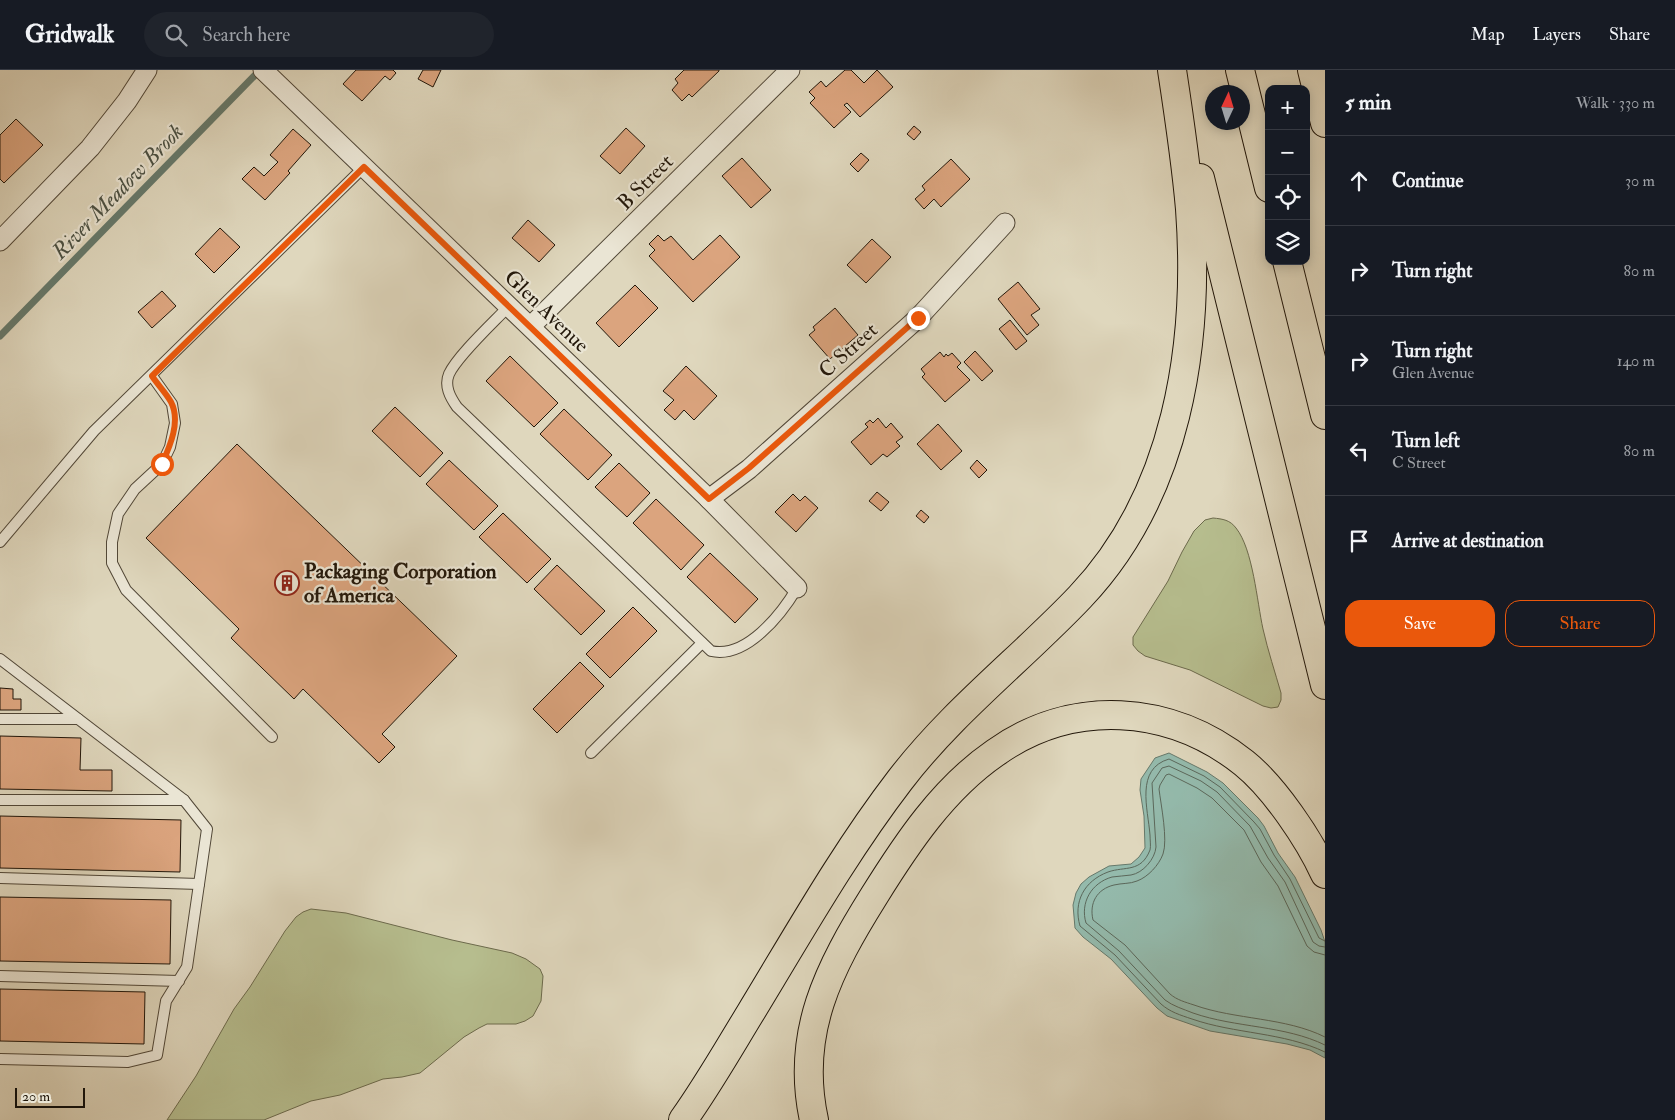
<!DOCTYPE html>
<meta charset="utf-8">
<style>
body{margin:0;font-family:"IM FELL Double Pica",serif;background:#20242c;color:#f1f3f6}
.controls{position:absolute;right:15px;top:15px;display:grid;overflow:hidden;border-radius:10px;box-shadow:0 2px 12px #0003}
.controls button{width:45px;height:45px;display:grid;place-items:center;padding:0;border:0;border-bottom:1px solid #363941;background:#171b24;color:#f1f3f6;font:25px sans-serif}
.compass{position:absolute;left:1205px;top:15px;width:45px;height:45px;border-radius:50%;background:#171b24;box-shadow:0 2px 12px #0003;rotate:4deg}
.scale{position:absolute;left:15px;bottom:12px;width:70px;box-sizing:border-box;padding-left:5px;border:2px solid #22170a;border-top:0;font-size:14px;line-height:18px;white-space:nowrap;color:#22170a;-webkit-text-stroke:4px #eae5d4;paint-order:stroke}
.stop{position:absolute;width:15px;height:15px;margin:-11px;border:4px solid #ea580c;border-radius:50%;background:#fff}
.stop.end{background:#ea580c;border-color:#fff;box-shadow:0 1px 5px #0008}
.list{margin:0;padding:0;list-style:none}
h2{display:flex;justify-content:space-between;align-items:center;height:65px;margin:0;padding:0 20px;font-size:21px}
h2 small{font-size:16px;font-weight:400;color:#9ea1a6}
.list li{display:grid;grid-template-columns:32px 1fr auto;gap:15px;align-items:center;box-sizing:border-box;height:90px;padding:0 20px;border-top:1px solid #363941}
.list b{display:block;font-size:19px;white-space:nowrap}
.list p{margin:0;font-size:16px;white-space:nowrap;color:#9ea1a6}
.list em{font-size:16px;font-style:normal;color:#9ea1a6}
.actions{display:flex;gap:10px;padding:15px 20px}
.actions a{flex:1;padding:11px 0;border:1px solid #ea580c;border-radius:15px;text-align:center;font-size:18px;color:#ea580c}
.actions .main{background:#ea580c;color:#fff}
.icon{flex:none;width:28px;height:28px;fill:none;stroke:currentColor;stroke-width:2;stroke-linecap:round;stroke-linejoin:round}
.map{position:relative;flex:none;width:1325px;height:1050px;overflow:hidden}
header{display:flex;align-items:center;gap:30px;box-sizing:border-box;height:70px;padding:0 25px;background:#171b24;border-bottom:1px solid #363941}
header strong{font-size:24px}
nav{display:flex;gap:28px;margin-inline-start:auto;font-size:18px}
.search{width:350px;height:45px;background:#20242c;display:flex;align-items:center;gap:12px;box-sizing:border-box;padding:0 18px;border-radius:28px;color:#9ea1a6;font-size:19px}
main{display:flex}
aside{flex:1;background:#171b24}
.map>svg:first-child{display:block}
.green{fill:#b6bd8e;stroke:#6c6a4c}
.water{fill:#94baac;stroke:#66796b}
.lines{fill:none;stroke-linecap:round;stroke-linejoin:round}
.shore{stroke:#5b685b;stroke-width:1}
.stream{stroke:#66796b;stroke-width:7}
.building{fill:#dba47e;stroke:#22170a}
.lane-casing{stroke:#514737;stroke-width:12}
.street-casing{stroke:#514737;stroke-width:21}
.highway-casing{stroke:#22170a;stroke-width:30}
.lane{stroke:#eae5d4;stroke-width:10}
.street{stroke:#eae5d4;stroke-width:19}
.highway{stroke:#dfd7bd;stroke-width:28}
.route{stroke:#ea580c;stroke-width:6}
.labels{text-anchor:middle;stroke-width:4.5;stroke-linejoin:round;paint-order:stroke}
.street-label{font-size:21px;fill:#22170a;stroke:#eae5d4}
.poi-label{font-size:21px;font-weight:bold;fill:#22170a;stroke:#eae5d4;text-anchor:start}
.water-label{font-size:22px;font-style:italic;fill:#4a5043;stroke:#eae5d4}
</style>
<header>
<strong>Gridwalk</strong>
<div class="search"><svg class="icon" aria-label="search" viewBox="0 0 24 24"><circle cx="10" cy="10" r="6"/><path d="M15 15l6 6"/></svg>Search here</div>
<nav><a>Map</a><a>Layers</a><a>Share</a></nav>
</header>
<main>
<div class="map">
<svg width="1325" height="1050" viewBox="0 0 1325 1050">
<rect width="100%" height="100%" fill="#dfd7bd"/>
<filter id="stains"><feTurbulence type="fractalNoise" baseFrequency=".004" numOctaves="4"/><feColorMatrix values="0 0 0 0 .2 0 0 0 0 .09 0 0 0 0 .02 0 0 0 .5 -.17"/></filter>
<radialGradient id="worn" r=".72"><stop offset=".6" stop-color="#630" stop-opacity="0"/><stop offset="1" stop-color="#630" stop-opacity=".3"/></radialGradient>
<g class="green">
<path d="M 1213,448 C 1223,449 1230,450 1236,458 C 1253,479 1257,532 1263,559 C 1268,581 1275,602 1281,623 L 1281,630 L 1278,637 L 1271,638 L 1263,636 L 1190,600 L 1145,586 L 1138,581 L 1133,575 L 1133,567 L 1168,511 L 1182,482 L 1194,461 L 1205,450 Z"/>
<polygon points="311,839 346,843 452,870 512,883 526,889 540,899 543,906 541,931 533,946 525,951 516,954 487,954 479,958 464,967 420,1003 402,1007 383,1009 340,1025 311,1031 264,1050 167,1050 196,1006 234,939 250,917 285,861 296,847 303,842"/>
</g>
<polygon class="water" points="1169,683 1207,702 1223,713 1258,748 1264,756 1278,783 1295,807 1321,860 1325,872 1325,988 1310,980 1287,974 1210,961 1167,946 1157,938 1111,889 1083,867 1075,858 1073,835 1076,823 1081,814 1089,807 1109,796 1131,794 1139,787 1145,778 1144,746 1140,720 1141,709 1155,688"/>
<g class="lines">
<g class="shore">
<path d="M 1325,871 L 1319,868 L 1290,809 L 1274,785 L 1260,759 L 1254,752 L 1220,717 L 1204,706 L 1169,689 C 1135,699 1148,739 1150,765 C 1150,770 1151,776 1150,780 C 1141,803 1125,796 1108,802 C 1084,811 1073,832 1080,856 L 1115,885 L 1161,934 C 1170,942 1180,945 1192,949 C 1235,964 1283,962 1325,982"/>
<path d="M 1325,877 L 1319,876 L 1313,872 L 1285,812 L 1268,788 L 1250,756 L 1217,722 L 1201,711 L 1169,696 L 1162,698 L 1152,713 L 1156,777 C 1155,789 1143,803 1131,805 C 1125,806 1118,806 1112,807 C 1091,813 1080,833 1086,853 L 1119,881 L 1165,930 C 1173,936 1183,939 1193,943 C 1236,958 1284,955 1325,975"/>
<path d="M 1325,885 L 1314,882 L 1307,876 L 1278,816 L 1261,792 L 1244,760 L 1212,728 L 1197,718 L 1169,704 L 1166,705 L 1160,715 L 1159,719 C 1161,735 1168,770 1163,784 C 1159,795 1148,807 1137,811 C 1130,814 1122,813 1114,815 C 1097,819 1089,833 1093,850 L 1125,875 L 1170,924 C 1177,930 1185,932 1194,935 C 1236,950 1285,947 1325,967"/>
</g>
<polyline class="stream" points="0,266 260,0"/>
</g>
<g class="building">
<polygon points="356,0 393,0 396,3 390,10 385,6 362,31 343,14"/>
<polygon points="423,0 441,0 433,17 418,9"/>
<polygon points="684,0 719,0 719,1 692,27 689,24 682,31 672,20 678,13 675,9"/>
<polygon points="845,0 851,0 864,13 877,0 893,17 860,47 847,33 844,35 851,42 834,58 810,33 815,28 809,22 821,11 826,17"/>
<polygon points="16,49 43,75 4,113 0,109 0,65"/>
<polygon points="914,56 921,62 914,70 907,64"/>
<polygon points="626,58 645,76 620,104 600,86"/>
<polygon points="293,59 311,75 288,101 290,103 265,130 242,109 254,97 264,106 278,92 270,85"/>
<polygon points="861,83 869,90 858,102 850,94"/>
<polygon points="742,88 771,120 751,138 722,106"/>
<polygon points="951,89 970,109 941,137 934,129 924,139 915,129 925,120 922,116"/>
<polygon points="528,150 555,175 539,192 512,168"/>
<polygon points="220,158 240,177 214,203 195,184"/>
<polygon points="658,165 664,171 671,166 693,190 720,165 740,187 693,232 649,186 655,180 649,174"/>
<polygon points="872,169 891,187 866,213 847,195"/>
<polygon points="1018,212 1040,239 1031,245 1039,255 1027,265 998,229"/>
<polygon points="635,215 658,238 619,277 596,253"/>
<polygon points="162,221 176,236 152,258 138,242"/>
<polygon points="835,238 858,265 830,289 809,265 815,260 813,257"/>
<polygon points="1010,250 1027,271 1016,280 999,259"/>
<polygon points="975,281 993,301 982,311 964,292"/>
<polygon points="940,282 944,287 946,284 948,286 952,283 961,293 957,297 970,310 945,332 922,307 925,304 921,299"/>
<polygon points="510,286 558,333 534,357 486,311"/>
<polygon points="686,296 717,326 694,350 684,340 675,350 664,340 674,330 663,321"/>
<polygon points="395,337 443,383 420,407 372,361"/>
<polygon points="564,339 612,385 588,410 540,364"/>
<polygon points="878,348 886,358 891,353 903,367 896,372 900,376 887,387 883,384 871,395 851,372 868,357 865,354 870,350 873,353"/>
<polygon points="938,354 962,381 941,400 917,374"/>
<polygon points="237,374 457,586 382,664 395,677 379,693 303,619 294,629 231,568 239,559 146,468"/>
<polygon points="449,390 498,436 474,460 426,414"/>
<polygon points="977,390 987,400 979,408 970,398"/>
<polygon points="619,393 650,423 627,447 595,417"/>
<polygon points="877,422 889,432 881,441 869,431"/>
<polygon points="793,424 800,431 805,426 818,438 796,462 775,442"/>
<polygon points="656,429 704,475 681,500 633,453"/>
<polygon points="921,440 929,447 924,453 916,446"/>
<polygon points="503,443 551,489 527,513 479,467"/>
<polygon points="710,483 758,529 735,553 687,507"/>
<polygon points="557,495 605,541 581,565 534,519"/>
<polygon points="633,537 657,561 610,608 586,584"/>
<polygon points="580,592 604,616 557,663 533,639"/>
<polygon points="0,618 13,619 13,629 21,629 21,640 0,640"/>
<polygon points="0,666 81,668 80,700 112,700 112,721 0,719"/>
<polygon points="0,746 181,750 180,802 0,798"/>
<polygon points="0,827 171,830 170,894 0,891"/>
<polygon points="0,919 145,922 144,974 0,971"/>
</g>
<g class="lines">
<defs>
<g id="lane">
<path d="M 509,236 C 494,252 458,285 449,304 C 444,316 450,327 457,337 L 711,581 C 746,589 781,545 797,518"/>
<polyline points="152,306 172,334 175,353 170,377 162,394 135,419 118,444 112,472 112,493 126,520 272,667"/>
<polyline points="0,472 94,361 364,97"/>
<polyline points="0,589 184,730 207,759 187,897 166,931 157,985 128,992 0,989"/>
<polyline points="0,649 78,649"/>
<polyline points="591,683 702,573"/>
<polyline points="0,730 184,730"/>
<polyline points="0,808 199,814"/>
<polyline points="0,906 179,911"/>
</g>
<g id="street">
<polyline points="263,0 709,429 797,518"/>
<polyline points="0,171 90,78 127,31 147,0"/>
<polyline points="531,256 790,0"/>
<polyline points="709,429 749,399 918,248 1005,153"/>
</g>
<g id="highway">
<polyline points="1240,0 1269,118"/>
<polyline points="1312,0 1325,53"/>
<polyline points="1200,108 1325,615"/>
<polyline points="1287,191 1325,345"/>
<path d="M 683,1050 C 708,1015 729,978 751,942 C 799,863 844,783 900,710 C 952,642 1021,589 1080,527 C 1177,425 1200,276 1190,139 C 1186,93 1179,46 1172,0"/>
<path d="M 814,1050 C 795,963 829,898 874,826 C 907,773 943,719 995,683 C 1072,628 1170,634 1244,693 C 1274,717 1309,769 1325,804"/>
</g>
</defs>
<use href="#lane" class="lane-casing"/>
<use href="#street" class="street-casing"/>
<use href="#highway" class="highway-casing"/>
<use href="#lane" class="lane"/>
<use href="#street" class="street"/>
<use href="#highway" class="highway"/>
</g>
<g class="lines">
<path class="route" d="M 162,394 C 170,376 181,351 171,332 C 166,323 158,315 152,306 L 364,97 L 709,429 L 749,398 L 918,248"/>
</g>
<defs>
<symbol id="building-ring" viewBox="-11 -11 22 22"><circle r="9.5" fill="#eae5d4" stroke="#8f2418" stroke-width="1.5"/><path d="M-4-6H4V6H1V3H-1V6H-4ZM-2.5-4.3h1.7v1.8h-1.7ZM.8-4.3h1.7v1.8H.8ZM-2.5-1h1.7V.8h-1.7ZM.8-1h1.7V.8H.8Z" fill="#8f2418"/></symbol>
</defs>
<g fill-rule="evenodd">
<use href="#building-ring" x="273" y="499" width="28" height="28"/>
</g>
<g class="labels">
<g class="street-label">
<text transform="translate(645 112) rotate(-45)" y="7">B Street</text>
<text transform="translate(547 241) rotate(44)" y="7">Glen Avenue</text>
<text transform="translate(848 280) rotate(-42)" y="7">C Street</text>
</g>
<g class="poi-label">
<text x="304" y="508">Packaging Corporation<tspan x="304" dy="24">of America</tspan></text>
</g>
<g class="water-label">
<text transform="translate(117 121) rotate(-46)" y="8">River Meadow Brook</text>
</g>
</g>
<rect width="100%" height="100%" filter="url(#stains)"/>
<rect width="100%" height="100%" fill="url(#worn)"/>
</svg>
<div class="controls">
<button>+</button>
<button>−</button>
<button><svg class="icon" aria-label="locate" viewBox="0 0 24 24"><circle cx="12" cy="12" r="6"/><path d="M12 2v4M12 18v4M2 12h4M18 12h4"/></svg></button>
<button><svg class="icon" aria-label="layers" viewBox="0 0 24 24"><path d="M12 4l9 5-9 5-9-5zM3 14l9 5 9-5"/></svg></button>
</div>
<svg class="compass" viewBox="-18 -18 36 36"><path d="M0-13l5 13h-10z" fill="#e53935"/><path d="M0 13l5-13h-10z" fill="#9ea1a6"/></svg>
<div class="scale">20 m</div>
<div class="stop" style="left:162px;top:394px"></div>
<div class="stop end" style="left:918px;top:248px"></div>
</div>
<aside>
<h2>5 min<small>Walk · 330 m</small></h2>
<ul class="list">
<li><svg class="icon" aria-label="ahead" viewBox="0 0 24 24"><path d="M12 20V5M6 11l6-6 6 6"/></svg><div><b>Continue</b></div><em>30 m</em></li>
<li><svg class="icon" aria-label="right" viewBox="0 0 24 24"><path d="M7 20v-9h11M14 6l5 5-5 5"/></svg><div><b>Turn right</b></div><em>80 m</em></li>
<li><svg class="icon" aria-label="right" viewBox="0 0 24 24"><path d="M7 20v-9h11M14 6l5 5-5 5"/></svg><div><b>Turn right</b><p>Glen Avenue</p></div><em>140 m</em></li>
<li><svg class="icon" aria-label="left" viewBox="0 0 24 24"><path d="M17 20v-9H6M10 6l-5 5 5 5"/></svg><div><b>Turn left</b><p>C Street</p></div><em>80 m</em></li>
<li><svg class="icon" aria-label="arrive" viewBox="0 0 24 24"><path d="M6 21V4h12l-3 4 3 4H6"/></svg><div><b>Arrive at destination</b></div></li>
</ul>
<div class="actions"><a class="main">Save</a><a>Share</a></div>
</aside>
</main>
